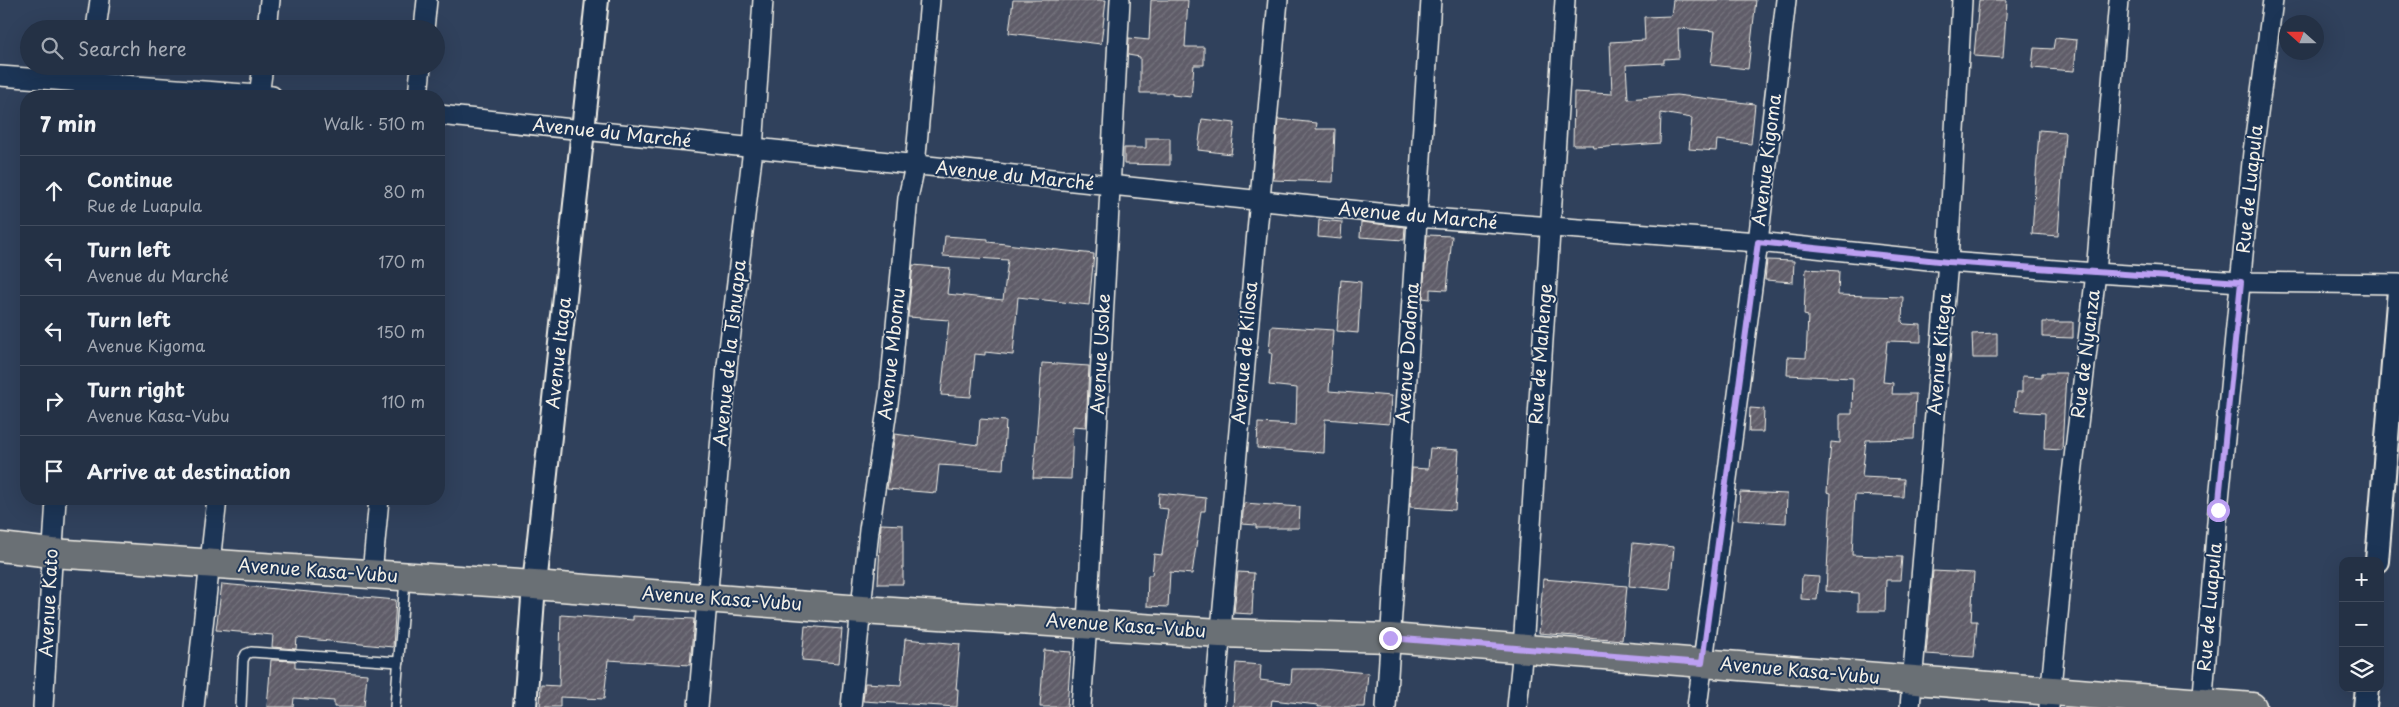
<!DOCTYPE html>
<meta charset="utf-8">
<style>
body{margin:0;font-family:"Playpen Sans",sans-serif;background:#2c394c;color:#f1f3f6}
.controls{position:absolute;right:15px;bottom:15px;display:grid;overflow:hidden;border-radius:10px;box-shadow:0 5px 20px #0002}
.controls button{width:45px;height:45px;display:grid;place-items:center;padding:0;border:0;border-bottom:1px solid #414c5e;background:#243145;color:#f1f3f6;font:25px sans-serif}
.compass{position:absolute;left:2279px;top:15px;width:45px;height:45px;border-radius:50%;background:#243145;box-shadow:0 5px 20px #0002;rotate:291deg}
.stop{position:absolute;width:15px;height:15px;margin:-11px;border:4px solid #bca0f2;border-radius:50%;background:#fff}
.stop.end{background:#bca0f2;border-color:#fff;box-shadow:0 1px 5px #0008}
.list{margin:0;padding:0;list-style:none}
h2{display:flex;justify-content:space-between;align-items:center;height:65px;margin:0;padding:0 20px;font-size:21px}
h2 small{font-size:16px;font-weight:400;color:#a3a9b3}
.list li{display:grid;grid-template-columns:32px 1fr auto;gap:15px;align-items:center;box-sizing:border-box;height:70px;padding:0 20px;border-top:1px solid #414c5e}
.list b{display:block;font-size:19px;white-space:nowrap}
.list p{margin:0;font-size:16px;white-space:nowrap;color:#a3a9b3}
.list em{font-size:16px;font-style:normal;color:#a3a9b3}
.icon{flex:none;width:28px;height:28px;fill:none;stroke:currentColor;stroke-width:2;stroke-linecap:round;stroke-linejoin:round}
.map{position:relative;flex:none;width:2399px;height:707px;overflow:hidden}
.search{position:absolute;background:#243145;box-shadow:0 5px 20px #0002;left:20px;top:20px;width:425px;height:55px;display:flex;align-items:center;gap:12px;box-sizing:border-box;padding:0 18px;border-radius:28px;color:#a3a9b3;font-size:19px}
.panel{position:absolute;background:#243145;box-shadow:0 5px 20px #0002;left:20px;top:90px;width:425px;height:415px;border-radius:20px}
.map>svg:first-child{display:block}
.building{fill:url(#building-hatch);stroke:#f4f1e8}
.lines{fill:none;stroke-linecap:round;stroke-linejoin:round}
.service-casing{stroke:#f4f1e8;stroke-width:12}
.minor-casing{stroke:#f4f1e8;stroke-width:22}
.tertiary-casing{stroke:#f4f1e8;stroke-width:26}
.primary-casing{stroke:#f4f1e8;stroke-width:31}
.service{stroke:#1d3557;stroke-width:9}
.minor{stroke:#1d3557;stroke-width:19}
.tertiary{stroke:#1d3557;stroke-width:22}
.primary{stroke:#6b6f75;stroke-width:28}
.route{stroke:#bca0f2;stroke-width:6}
.labels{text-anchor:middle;stroke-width:4;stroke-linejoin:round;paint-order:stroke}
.street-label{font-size:18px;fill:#f4f1e8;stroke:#1d3557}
</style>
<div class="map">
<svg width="2399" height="707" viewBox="0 0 2399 707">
<defs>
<pattern id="building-hatch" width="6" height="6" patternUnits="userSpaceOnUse" patternTransform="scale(1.25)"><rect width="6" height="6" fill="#5e5c68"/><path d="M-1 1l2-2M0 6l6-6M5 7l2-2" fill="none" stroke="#76747e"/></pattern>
</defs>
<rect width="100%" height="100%" fill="#30415c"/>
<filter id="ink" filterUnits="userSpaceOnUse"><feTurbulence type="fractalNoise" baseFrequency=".02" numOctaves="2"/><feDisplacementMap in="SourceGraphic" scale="10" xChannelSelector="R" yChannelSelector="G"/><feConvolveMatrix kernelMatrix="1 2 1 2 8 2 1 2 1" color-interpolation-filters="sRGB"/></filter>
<g filter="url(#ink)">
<g class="building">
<polygon points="1013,0 1106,0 1101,44 1009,33"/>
<polygon points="1151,0 1188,0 1185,47 1204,47 1204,65 1194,65 1191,97 1172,95 1172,93 1140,93 1140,57 1128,55 1129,38 1149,40"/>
<polygon points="1673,0 1756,0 1748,69 1711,65 1715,31 1678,28 1679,58 1664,59 1664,63 1626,65 1628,99 1676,95 1755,104 1751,144 1717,140 1716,151 1689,149 1692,118 1661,113 1660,143 1594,148 1593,145 1573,145 1574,92 1612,94 1610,42 1645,40 1644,17 1671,16"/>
<polygon points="1979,0 2007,0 2003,58 1974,56"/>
<polygon points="2055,38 2077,40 2074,71 2032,68 2034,48 2053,49"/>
<polygon points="1202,119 1235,123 1231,154 1198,150"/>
<polygon points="1278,119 1317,123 1316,129 1335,129 1333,182 1273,180"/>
<polygon points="2039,130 2065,132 2058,236 2032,234"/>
<polygon points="1146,138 1170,138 1170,165 1124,164 1124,148 1146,148"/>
<polygon points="1319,220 1342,222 1341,239 1318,237"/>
<polygon points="1361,222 1405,227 1404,240 1360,237"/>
<polygon points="1427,235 1452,236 1447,290 1430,289 1430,299 1423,298"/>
<polygon points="945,236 988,239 988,242 1094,254 1089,305 1018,297 1013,355 985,352 985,355 975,354 971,397 941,395 949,320 908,317 913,265 950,268 947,294 1003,300 1008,260 943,256"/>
<polygon points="1767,260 1794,261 1793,282 1765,280"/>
<polygon points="1806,269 1839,271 1838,295 1903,297 1902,322 1904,324 1921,325 1921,342 1887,341 1883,382 1893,383 1892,394 1916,394 1914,439 1866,440 1862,477 1904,479 1903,497 1855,495 1852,555 1902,557 1900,580 1886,580 1885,611 1858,611 1858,593 1826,591 1831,493 1827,492 1831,442 1840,443 1840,414 1852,414 1853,378 1787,375 1788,357 1806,358 1808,316 1804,315"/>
<polygon points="1341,280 1361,282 1358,333 1337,331"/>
<polygon points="2043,322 2073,322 2073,338 2043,337"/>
<polygon points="1271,326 1333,330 1329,391 1391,396 1389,424 1325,419 1324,453 1257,448 1258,423 1296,425 1297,388 1269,385 1272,353 1269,353"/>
<polygon points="1997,333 1997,358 1973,358 1972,334"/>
<polygon points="1042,363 1089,366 1086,427 1073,426 1071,479 1033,478"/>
<polygon points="2042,373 2066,373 2062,450 2044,449 2045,413 2015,411 2017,392 2022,392 2022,376 2042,377"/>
<polygon points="1750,408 1764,409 1763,432 1749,432"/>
<polygon points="980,419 1006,421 1003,469 939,465 936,493 887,489 895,434 978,445"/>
<polygon points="1430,448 1459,450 1455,510 1410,507 1412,468 1428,469"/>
<polygon points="1740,492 1787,494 1786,523 1738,520"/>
<polygon points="1159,493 1206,498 1205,511 1201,511 1192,574 1170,572 1168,607 1147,606 1148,575 1152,575 1154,554 1162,555 1168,509 1158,508"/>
<polygon points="1244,503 1300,507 1299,528 1256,528 1256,525 1242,524"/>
<polygon points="881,524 903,525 903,584 878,584"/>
<polygon points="1633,543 1674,547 1670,590 1629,586"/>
<polygon points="1933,571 1974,573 1971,621 1977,621 1974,657 1926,654"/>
<polygon points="1238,572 1254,573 1252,614 1234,613"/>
<polygon points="1802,576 1819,577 1817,600 1801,599"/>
<polygon points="1543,579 1627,586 1622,640 1539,633"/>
<polygon points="222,584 396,600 393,647 297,638 296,649 272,647 273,635 216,630"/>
<polygon points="561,615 633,620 633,616 694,619 690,665 608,660 604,699 560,697 560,707 540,707 541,685 559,686"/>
<polygon points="805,626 842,629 839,663 802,660"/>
<polygon points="905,639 960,644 956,689 958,689 957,707 863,701 865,683 901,685"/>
<polygon points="1044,650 1071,652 1067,707 1040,707"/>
<polygon points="271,660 295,661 295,668 367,674 364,707 334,707 334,701 294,698 293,707 267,707"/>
<polygon points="1236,663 1261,665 1260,680 1291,684 1292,669 1322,669 1368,673 1365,707 1318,707 1318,705 1272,700 1271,707 1233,707"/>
</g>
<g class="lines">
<defs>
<g id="service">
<polyline points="241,707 243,660 246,654 251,652 399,662"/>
<polyline points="395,707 405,580"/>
</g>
<g id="minor">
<polyline points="96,29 100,0"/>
<polyline points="267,29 270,0"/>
<polyline points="424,29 427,0"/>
<polyline points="0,76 272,96"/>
<polyline points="89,96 92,66"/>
<polyline points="259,96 263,66"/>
<polyline points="418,96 421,66"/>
<polyline points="439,115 1417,217 1758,242 1948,262 2096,273 2241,282 2399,284"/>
<polyline points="372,574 379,499"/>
<polyline points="43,707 56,499"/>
<polyline points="194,707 217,499"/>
<polyline points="698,707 727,366 753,149 763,0"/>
<polyline points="851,707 869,530 890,390 908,198 915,166 930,0"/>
<polyline points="1081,707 1087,623 1120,0"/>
<polyline points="1214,707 1278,0"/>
<polyline points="1386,707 1431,0"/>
<polyline points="1517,707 1523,649 1565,0"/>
<polyline points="1697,707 1758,242 1786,0"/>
<polyline points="1910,707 1948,262 1962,0"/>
<polyline points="2049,707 2071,483 2096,273 2119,0"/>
<polyline points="2202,707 2218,510 2253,152 2273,0"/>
</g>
<g id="tertiary">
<polyline points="2377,561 2399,290"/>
<polyline points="525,707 534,585 597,0"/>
<polyline points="2365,707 2367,688"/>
</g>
<polyline id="primary" points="0,547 52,553 534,585 862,610 1220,633 1390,638 2252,707"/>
</defs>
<use href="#service" class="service-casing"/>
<use href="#minor" class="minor-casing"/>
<use href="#tertiary" class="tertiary-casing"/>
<use href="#primary" class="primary-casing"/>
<use href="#service" class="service"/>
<use href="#minor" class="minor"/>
<use href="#tertiary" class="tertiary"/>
<use href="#primary" class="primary"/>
</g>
</g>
<g class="lines" filter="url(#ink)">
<polyline class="route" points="1390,638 1702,663 1758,242 1948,262 2241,282 2218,510"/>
</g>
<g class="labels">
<g class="street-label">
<text transform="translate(612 133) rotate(6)" y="6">Avenue du Marché</text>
<text transform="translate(1767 160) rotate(-83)" y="6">Avenue Kigoma</text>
<text transform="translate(1015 176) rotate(6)" y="6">Avenue du Marché</text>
<text transform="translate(2250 189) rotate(-84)" y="6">Rue de Luapula</text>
<text transform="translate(1418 216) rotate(5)" y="6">Avenue du Marché</text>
<text transform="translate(559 353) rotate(-84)" y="6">Avenue Itaga</text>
<text transform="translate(730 353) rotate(-84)" y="6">Avenue de la Tshuapa</text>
<text transform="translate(1245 353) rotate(-85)" y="6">Avenue de Kilosa</text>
<text transform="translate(1408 353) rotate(-86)" y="6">Avenue Dodoma</text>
<text transform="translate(892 354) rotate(-84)" y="6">Avenue Mbomu</text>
<text transform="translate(1101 354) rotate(-87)" y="6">Avenue Usoke</text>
<text transform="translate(1541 354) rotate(-86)" y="6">Rue de Mahenge</text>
<text transform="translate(1940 354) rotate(-85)" y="6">Avenue Kitega</text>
<text transform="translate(2086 354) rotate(-83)" y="6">Rue de Nyanza</text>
<text transform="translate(318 571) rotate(4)" y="6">Avenue Kasa-Vubu</text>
<text transform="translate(722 599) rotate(4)" y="6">Avenue Kasa-Vubu</text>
<text transform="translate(49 603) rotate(-87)" y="6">Avenue Kato</text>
<text transform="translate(2210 607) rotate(-85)" y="6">Rue de Luapula</text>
<text transform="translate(1126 626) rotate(4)" y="6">Avenue Kasa-Vubu</text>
<text transform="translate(1800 671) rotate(5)" y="6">Avenue Kasa-Vubu</text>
</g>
</g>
</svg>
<div class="controls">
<button>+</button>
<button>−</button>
<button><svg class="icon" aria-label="layers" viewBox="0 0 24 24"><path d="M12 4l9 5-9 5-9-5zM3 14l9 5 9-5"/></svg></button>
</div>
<svg class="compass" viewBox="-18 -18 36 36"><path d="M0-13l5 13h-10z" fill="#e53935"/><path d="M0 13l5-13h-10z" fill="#a3a9b3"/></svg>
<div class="stop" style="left:2218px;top:510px"></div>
<div class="stop end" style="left:1390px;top:638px"></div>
<div class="search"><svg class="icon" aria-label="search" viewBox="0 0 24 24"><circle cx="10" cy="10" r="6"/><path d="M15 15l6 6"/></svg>Search here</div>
<section class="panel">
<h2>7 min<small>Walk · 510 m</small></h2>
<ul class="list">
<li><svg class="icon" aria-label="ahead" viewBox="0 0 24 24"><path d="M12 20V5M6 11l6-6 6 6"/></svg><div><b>Continue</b><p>Rue de Luapula</p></div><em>80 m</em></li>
<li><svg class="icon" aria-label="left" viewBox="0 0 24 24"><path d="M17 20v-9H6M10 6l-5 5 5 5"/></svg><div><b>Turn left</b><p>Avenue du Marché</p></div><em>170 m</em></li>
<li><svg class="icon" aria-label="left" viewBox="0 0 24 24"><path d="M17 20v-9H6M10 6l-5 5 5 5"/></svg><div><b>Turn left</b><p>Avenue Kigoma</p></div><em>150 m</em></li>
<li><svg class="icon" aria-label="right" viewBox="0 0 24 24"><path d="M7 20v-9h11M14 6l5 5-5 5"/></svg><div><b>Turn right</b><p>Avenue Kasa-Vubu</p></div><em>110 m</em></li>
<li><svg class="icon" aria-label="arrive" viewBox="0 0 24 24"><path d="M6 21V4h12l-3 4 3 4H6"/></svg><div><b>Arrive at destination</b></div></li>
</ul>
</section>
</div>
